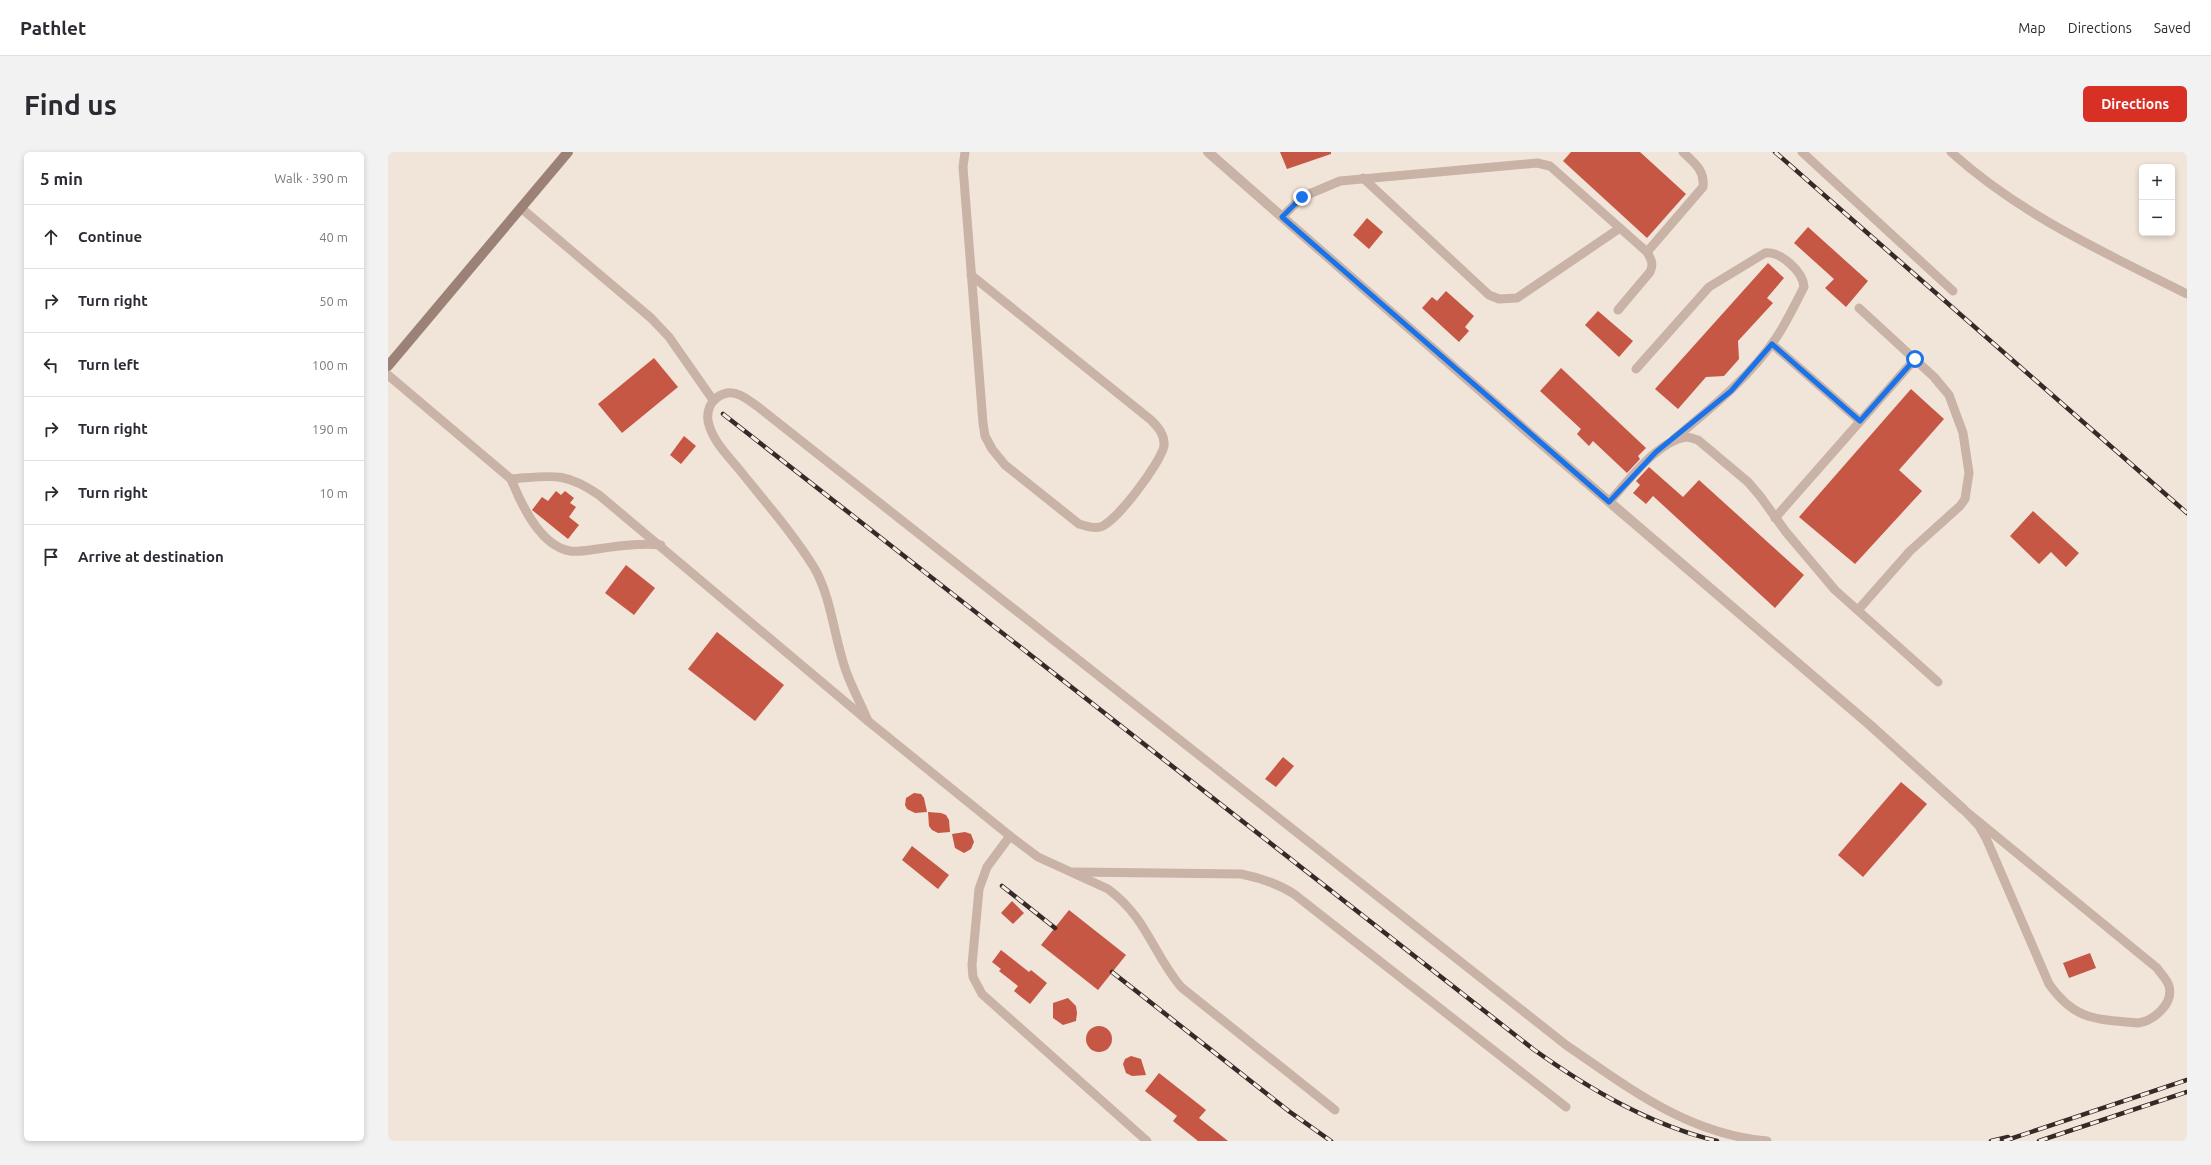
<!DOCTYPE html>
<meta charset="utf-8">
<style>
body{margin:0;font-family:Ubuntu,sans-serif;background:#f2f2f3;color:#2b2b33}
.controls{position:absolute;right:12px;top:12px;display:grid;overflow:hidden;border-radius:6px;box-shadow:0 2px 6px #0003}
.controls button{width:36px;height:36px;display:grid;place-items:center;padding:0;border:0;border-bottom:1px solid #e1e1e2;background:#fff;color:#2b2b33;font:20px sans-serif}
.stop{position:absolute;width:12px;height:12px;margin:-9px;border:3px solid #1a73e8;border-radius:50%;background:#fff}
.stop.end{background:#1a73e8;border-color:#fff;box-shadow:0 1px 4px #0008}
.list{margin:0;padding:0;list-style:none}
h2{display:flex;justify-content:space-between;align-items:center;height:52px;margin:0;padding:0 16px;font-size:17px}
h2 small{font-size:13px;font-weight:400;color:#7c7c81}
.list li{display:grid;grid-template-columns:26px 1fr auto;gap:12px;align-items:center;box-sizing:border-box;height:64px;padding:0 16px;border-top:1px solid #e1e1e2}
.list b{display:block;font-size:15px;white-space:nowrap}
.list em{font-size:13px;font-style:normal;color:#7c7c81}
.icon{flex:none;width:22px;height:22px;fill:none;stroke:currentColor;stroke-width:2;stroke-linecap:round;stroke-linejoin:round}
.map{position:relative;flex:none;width:1799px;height:989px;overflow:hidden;border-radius:6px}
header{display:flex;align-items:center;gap:24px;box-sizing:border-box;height:56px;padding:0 20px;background:#fff;border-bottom:1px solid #e1e1e2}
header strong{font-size:19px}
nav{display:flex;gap:22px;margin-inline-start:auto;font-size:14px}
.intro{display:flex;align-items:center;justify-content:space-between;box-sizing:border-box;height:96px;padding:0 24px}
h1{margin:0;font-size:28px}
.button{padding:10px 18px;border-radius:6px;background:#d93025;color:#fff;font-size:14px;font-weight:700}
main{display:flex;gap:24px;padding:0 24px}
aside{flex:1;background:#fff;border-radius:6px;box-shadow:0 2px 6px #0003}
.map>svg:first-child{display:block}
.building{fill:#c55744}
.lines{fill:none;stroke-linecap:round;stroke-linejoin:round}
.lane{stroke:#c9b2a6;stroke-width:9}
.street{stroke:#c9b2a6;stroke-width:10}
.secondary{stroke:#9c8177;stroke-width:10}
.rail-casing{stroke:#352a27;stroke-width:4.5}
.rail{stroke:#f9eee5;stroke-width:3;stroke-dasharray:9;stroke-linecap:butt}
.route{stroke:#1a73e8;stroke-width:5}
</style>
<header>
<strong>Pathlet</strong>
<nav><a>Map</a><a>Directions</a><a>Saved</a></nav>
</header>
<div class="intro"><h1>Find us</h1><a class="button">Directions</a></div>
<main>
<aside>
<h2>5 min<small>Walk · 390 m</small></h2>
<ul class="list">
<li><svg class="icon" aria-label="ahead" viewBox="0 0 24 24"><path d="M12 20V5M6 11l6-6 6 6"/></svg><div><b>Continue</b></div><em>40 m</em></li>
<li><svg class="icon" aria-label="right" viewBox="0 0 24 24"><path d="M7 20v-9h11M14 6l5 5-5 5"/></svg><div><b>Turn right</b></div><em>50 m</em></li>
<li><svg class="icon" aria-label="left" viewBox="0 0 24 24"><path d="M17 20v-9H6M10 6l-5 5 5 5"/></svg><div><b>Turn left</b></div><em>100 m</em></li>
<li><svg class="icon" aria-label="right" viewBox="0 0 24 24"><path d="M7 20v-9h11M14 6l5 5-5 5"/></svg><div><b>Turn right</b></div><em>190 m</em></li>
<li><svg class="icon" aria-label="right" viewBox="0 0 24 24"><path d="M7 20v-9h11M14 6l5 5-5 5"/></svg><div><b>Turn right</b></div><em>10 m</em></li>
<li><svg class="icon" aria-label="arrive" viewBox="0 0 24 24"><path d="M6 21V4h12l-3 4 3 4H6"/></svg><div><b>Arrive at destination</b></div></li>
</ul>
</aside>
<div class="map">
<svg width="1799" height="989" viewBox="0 0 1799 989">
<rect width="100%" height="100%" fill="#f1e4d9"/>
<g class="building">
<polygon points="892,0 943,0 943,2 899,17"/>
<polygon points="1183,0 1252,0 1298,42 1259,86 1175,9"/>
<polygon points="979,66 995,80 981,97 965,83"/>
<polygon points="1420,75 1480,129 1458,155 1437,136 1446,127 1406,91"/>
<polygon points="1380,111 1396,126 1379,146 1385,151 1350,189 1351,207 1336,224 1318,225 1290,257 1267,237"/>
<polygon points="1058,139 1086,164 1077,175 1081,179 1071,190 1034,156 1044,145 1049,149"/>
<polygon points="1210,159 1245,189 1231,205 1197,173"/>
<polygon points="266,206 290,235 234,281 210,252"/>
<polygon points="1173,216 1258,296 1250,304 1252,307 1239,321 1205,289 1201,294 1189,282 1193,277 1152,239"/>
<polygon points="1523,237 1556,267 1511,318 1534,339 1467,412 1411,365"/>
<polygon points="296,284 308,294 293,312 282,303"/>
<polygon points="1261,315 1295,345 1311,328 1416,423 1387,456 1265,344 1258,352 1245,341 1252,333 1248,329"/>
<polygon points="168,339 173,343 177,339 186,346 182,351 188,355 181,365 191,373 180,387 144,358 154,345 160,349"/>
<polygon points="1645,359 1691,401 1678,415 1663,400 1651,412 1622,384"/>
<polygon points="238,413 267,436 246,463 217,441"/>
<polygon points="329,480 396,533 367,569 300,517"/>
<polygon points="895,605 906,614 888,635 877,627"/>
<polygon points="1513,630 1539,652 1475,725 1450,703"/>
<polygon points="526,641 533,642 536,646 539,660 527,661 519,657 517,653 518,646"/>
<polygon points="540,660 553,661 558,663 561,668 562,680 550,681 544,678 541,674"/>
<polygon points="577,680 583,682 586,690 583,697 576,701 567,696 564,682"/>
<polygon points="524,694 561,723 550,737 514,708"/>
<polygon points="624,749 636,761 625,772 613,761"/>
<polygon points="681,758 738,803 710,838 653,793"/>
<polygon points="613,798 641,820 643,818 659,831 642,852 626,839 630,834 611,819 613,817 604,810"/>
<polygon points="1702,801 1708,816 1681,826 1675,811"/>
<polygon points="680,846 688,854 689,861 688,869 675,873 665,866 665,851"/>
<circle cx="711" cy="887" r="13"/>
<polygon points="743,904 753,907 758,923 744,924 738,921 735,912 737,907"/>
<polygon points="771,921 818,958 811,966 840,989 810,989 785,969 789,964 757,939"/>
</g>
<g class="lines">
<g class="lane">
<path d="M 577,0 L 575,15 L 595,271 L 597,284 L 604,297 L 617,313 L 691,372 C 698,374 705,377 712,375 C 728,371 773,310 776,294 C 777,283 770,275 763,268 L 583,123"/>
<polyline points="1414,0 1565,139"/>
<path d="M 1563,0 C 1631,62 1717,101 1799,142"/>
<polyline points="975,26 1101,143 1111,147 1129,146 1232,76"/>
<polyline points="133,56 263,166 281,185 325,248"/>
<path d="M 894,65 L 914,45 L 952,29 L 1149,11 L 1162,14 L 1259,100 C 1263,107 1266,112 1262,120 L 1230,158"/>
<path d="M 1259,100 L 1315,35 C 1317,18 1306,11 1295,0"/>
<polyline points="1384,192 1472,269"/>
<path d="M 1248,217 L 1321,135 L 1377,101 C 1392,99 1415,119 1416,135 C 1407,152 1399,170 1388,186 C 1361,226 1323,256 1286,287"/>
<path d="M 0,223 L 123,327 C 163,324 176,319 211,343 L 480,569 L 622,684 L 650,705 L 720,737 C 759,766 764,800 793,835 L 947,958"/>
<path d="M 123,327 C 133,352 152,394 182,399 C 191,400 201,398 209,397 C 231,394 252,391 273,393"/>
<path d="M 1221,350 C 1240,330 1269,289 1298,285 C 1302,285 1306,287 1310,288 L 1360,330 L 1372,344 L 1398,380 L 1447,438 L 1550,530"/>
<polyline points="1387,366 1527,207"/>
<polyline points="1470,458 1522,399 1572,354 1577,347 1581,321 1575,281 1561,243 1546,225 1471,156"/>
<path d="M 480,569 C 473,552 464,536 458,519 C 446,486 444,448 427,417 C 406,383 379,352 354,321 C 343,307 328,293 322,276 C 316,261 322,245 339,241 C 350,239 360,248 369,254 L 1178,893 C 1241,936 1299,982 1379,989"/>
<path d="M 1575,657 L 1769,816 C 1773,822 1779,827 1781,834 C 1786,852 1765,869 1750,871 C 1708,867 1687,869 1661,832 L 1598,686 L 1591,674 Z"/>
<polyline points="622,684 599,715 591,737 584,813 585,825 594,842 759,989"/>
<path d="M 686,720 L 853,722 C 873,726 889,731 906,742 L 1178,955"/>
</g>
<polyline class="street" points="820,0 1142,282 1482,573 1575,657"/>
<polyline class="secondary" points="0,214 180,0"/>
<defs>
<g id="rail">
<polyline points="1387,0 1799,361"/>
<path d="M 335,262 L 1145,897 C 1201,937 1262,973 1329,989"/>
<polyline points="614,734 667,776"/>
<polyline points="724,820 902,960 943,989"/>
<polyline points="1603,989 1620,985"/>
<polyline points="1616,989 1799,928"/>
<polyline points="1651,989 1799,940"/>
</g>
</defs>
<use href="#rail" class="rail-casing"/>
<use href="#rail" class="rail"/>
</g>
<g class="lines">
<polyline class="route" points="914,45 894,65 1221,350 1268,300 1343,239 1384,192 1472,269 1527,207"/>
</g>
</svg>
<div class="controls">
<button>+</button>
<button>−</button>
</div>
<div class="stop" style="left:1527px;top:207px"></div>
<div class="stop end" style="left:914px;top:45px"></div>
</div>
</main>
